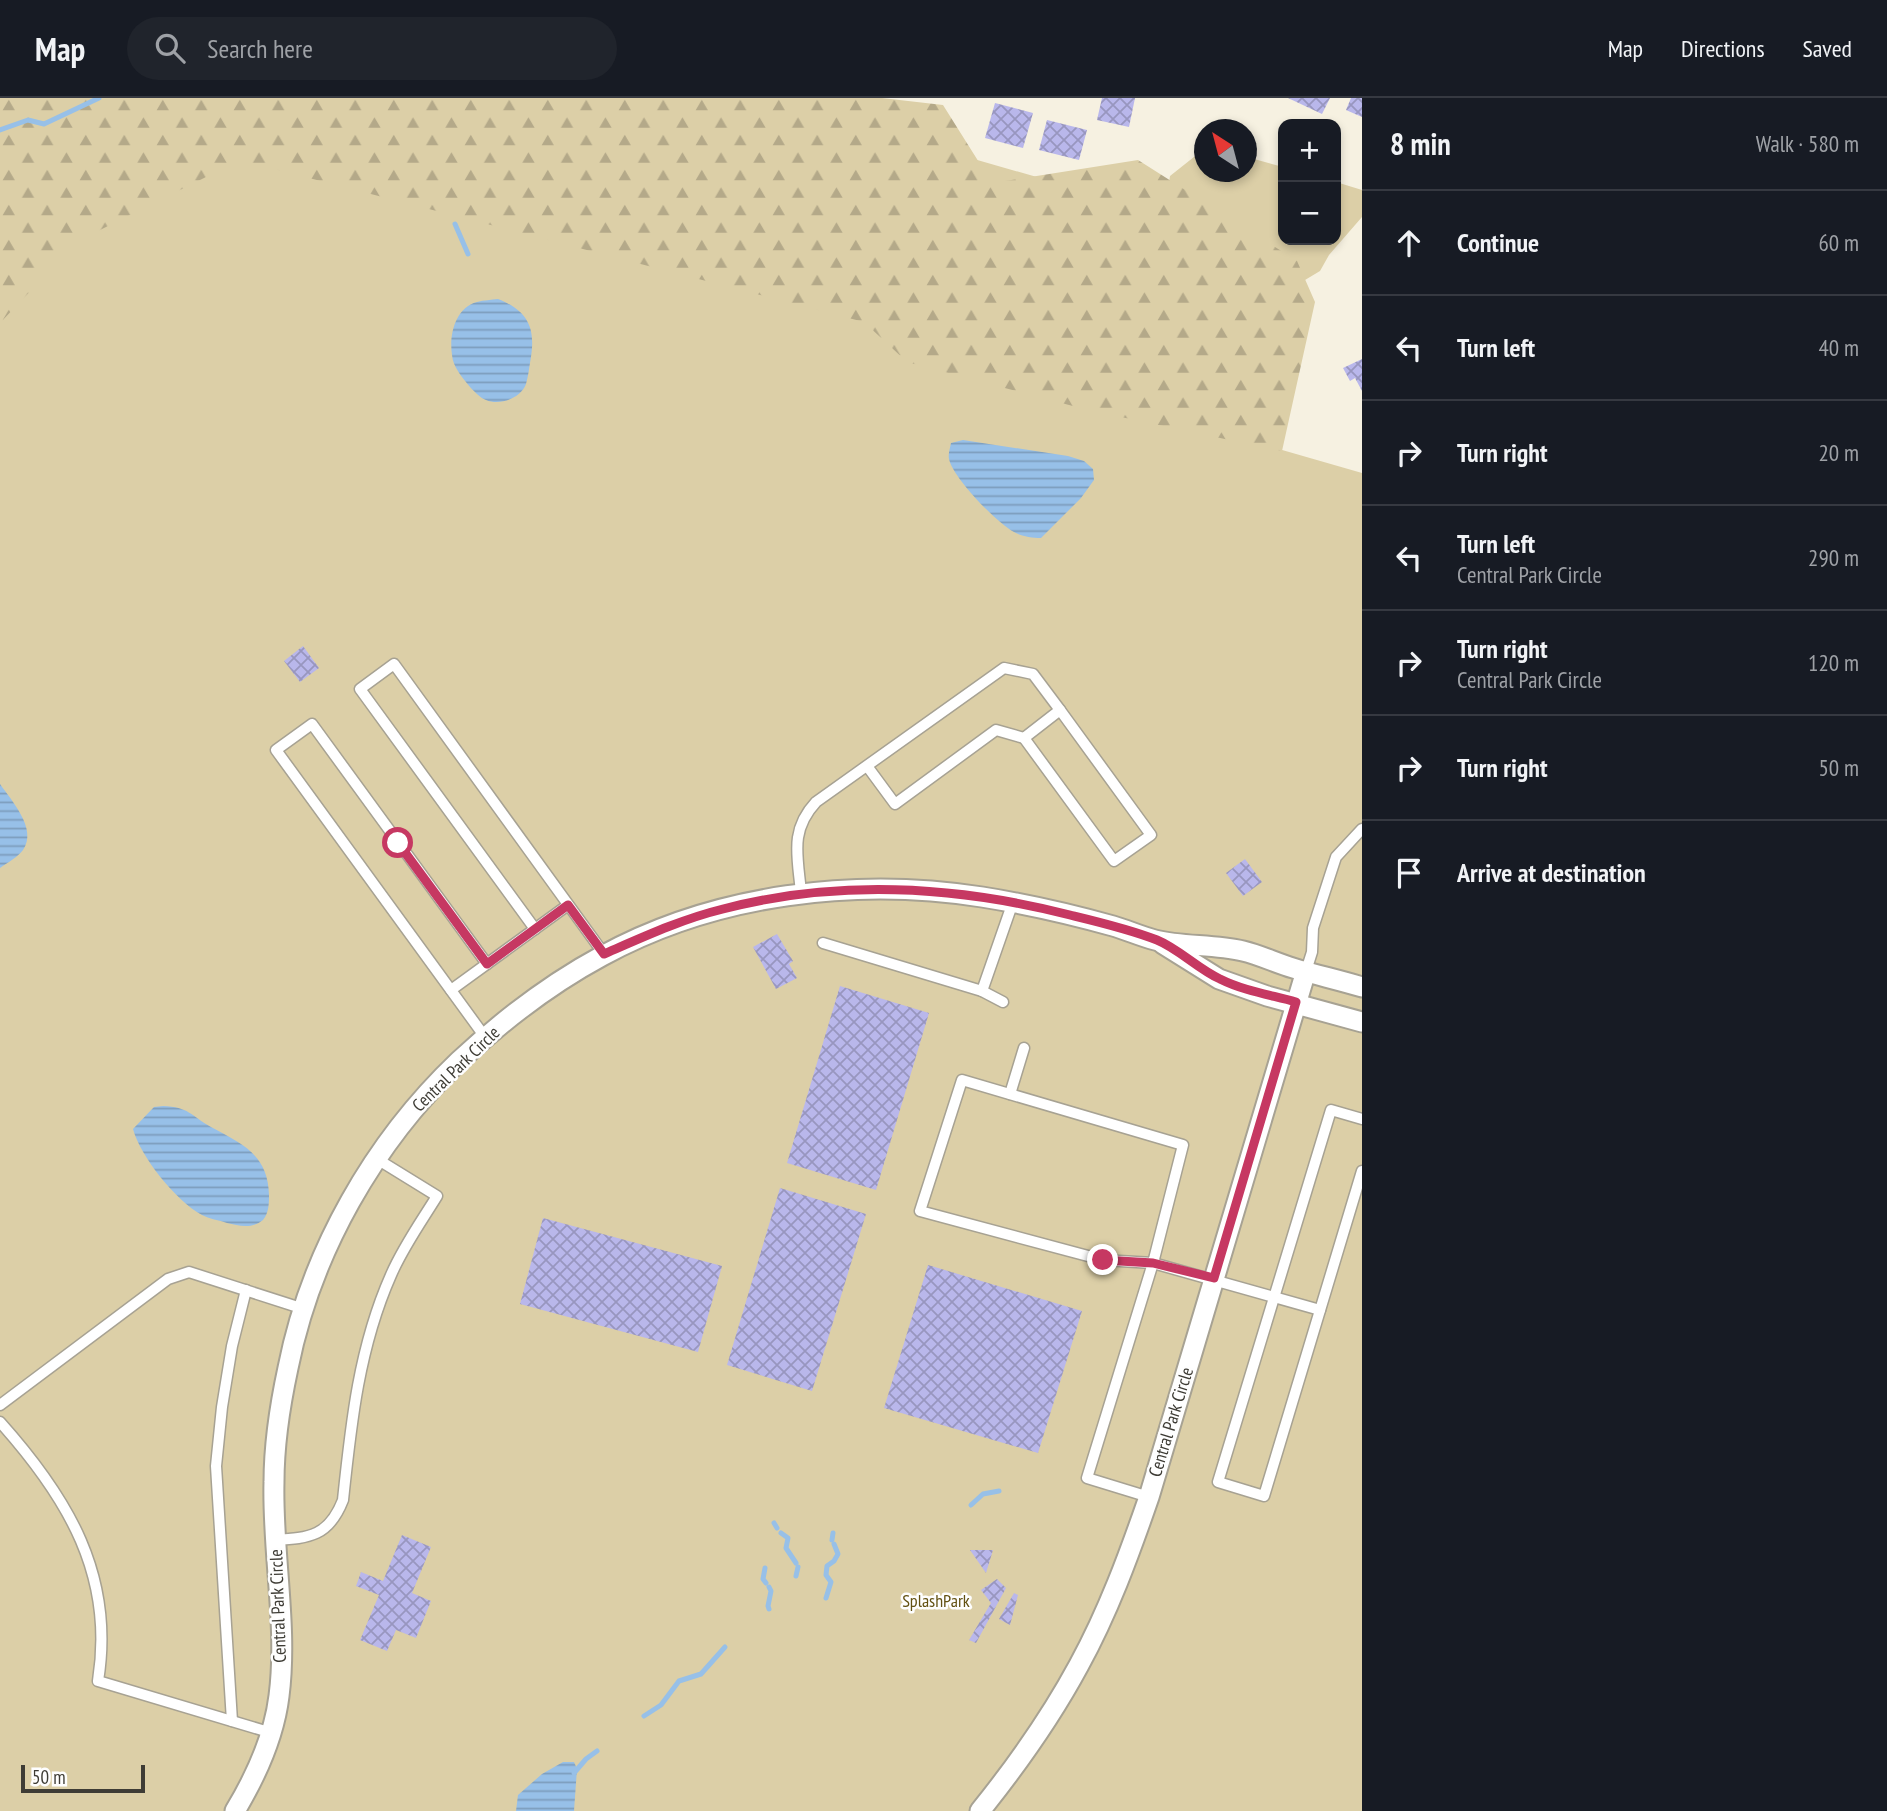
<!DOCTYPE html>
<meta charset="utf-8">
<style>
body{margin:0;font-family:"PT Sans Narrow",sans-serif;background:#20242c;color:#f1f3f6}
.controls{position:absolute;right:21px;top:21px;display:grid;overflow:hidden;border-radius:14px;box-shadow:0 4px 10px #0003}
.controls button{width:63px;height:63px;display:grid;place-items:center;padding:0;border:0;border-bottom:2px solid #363941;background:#171b24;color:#f1f3f6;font:35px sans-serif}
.compass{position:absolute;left:1194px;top:21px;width:63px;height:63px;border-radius:50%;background:#171b24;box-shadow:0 4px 10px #0003;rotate:324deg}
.scale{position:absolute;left:21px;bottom:18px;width:124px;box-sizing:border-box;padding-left:7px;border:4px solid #3e3c35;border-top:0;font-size:19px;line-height:24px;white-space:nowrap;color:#3e3c35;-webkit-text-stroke:5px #fefefe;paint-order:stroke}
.stop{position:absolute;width:21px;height:21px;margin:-16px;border:5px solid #c63862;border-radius:50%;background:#fff}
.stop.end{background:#c63862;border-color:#fff;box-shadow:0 2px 7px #0008}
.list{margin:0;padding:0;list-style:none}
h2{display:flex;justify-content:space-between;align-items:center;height:91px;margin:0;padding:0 28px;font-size:30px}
h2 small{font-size:23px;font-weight:400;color:#9ea1a6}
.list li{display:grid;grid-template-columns:46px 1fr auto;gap:21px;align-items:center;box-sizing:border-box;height:105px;padding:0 28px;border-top:2px solid #363941}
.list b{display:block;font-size:26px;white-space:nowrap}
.list p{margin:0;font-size:23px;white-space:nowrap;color:#9ea1a6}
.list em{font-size:23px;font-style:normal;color:#9ea1a6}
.icon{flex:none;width:38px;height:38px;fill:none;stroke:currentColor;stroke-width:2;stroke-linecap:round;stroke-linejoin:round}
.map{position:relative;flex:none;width:1362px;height:1713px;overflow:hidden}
header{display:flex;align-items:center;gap:42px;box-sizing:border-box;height:98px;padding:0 35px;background:#171b24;border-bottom:2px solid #363941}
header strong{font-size:33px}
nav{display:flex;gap:38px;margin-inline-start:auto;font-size:24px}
.search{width:490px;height:63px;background:#20242c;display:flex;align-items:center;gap:18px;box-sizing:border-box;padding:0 24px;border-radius:38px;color:#9ea1a6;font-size:26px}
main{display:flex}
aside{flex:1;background:#171b24}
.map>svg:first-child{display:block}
.green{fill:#dccfa7}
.forest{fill:url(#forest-firs)}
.water{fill:url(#water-rules)}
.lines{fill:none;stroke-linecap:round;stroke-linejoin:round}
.stream{stroke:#97c0e8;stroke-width:5}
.building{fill:url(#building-cross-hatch)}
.service-casing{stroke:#a7a293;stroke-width:13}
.minor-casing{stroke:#a7a293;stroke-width:23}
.service{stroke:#fff;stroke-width:10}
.minor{stroke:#fff;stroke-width:19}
.route{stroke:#c63862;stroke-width:9}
.labels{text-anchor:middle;stroke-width:5;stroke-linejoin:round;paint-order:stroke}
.street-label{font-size:18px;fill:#3e3c35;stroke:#fefefe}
.park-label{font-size:18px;fill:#635112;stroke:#fefefe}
</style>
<header>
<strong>Map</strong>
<div class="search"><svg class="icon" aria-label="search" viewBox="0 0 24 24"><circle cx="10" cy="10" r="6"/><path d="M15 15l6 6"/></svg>Search here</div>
<nav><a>Map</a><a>Directions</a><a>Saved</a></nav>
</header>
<main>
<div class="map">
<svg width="1362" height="1713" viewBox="0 0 1362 1713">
<defs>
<pattern id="forest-firs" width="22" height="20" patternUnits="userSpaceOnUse" patternTransform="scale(1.75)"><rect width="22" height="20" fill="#dccfa7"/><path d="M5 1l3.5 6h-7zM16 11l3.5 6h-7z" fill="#b4a989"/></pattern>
<pattern id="water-rules" width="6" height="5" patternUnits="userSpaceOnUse" patternTransform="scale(1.75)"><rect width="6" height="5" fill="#97c0e8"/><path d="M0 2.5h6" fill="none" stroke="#7d9dbd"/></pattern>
<pattern id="building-cross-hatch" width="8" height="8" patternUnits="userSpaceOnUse" patternTransform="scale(1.75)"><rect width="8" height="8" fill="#b9b7eb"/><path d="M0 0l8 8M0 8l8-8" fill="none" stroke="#9896bf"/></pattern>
</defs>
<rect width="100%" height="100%" fill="#f6f1e1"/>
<g class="green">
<polygon points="0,0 908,42 1148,111 1104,301 1362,375 1362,1713 0,1713"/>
<polygon points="1204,51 1204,74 1246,74 1247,59 1283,69 1283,142 1336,142 1336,84 1362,92 1362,119 1329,157 1320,173 1285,194 1165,111 1170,78"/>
</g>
<polygon class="forest" points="0,0 882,0 943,7 992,85 1138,62 1297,163 1315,204 1282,353 1088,312 907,264 864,224 240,62 78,143 0,225"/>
<g class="water">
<path d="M 498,201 C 531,214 536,233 530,265 C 529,271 528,279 526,286 C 521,300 500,308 486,302 C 480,300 474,293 470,289 C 462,279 453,269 452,257 C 449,237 455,210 477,204 C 484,202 491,202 498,201 Z"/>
<path d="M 963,342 L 1068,358 L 1084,363 L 1093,371 L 1094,382 L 1081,400 L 1041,440 C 1032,440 1023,439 1014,434 C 997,425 953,380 949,361 C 948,356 950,350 951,345 Z"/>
<path d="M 0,686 C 11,702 38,731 23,752 C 18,759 7,765 0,770 Z"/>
<path d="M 163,1008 C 189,1009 190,1017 211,1029 C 242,1046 268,1056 269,1097 C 269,1105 269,1115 263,1122 C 252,1131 239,1128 227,1125 C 219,1122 209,1121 202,1117 C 176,1103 140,1058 133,1031 L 154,1009 Z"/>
<polygon points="563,1664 574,1664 577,1671 574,1713 516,1713 518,1697 542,1676"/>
</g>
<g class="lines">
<g class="stream">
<polyline points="0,32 28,22 44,26 99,0"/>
<polyline points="455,126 468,156"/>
<polyline points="971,1407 983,1396 999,1393"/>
<polyline points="774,1425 777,1430"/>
<polyline points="781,1435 788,1440 786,1450 796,1465"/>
<polyline points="832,1442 833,1435"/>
<polyline points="765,1470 763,1481 766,1485"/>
<polyline points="796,1478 798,1469"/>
<polyline points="769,1489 771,1493 768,1508 769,1511"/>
<polyline points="826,1500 831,1484 826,1477 827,1468 834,1463 838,1456 834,1446"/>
<polyline points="644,1618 661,1607 679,1583 701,1576 725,1549"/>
<polyline points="574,1675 586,1661 597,1653"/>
</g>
</g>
<g class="building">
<polygon points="1102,0 1135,0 1129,29 1097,22"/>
<polygon points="1288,0 1330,0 1322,16"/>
<polygon points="1351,0 1362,0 1362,19 1346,12"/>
<polygon points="995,5 1033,15 1023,50 985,40"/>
<polygon points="1047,22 1087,32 1079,62 1039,52"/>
<polygon points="1362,261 1362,293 1355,280 1350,283 1343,270"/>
<polygon points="303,548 319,570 300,584 284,563"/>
<polygon points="1245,761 1262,784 1243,798 1226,775"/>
<polygon points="777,836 793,863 789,866 797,880 776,891 753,849"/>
<polygon points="840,888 929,915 876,1092 787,1065"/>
<polygon points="780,1090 866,1116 812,1293 727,1267"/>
<polygon points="543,1120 722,1168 698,1254 520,1206"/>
<polygon points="928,1167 1082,1213 1038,1355 884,1310"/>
<polygon points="402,1437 431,1449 412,1495 431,1503 416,1540 396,1532 387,1553 360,1542 379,1497 356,1488 361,1474 383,1483"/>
<polygon points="970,1452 993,1452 986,1475"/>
<polygon points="997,1481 1006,1490 976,1545 969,1542 991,1505 981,1492"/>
<polygon points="1014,1495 1018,1497 1010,1527 999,1521"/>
</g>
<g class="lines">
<defs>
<g id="service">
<polyline points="1024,640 1114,763 1151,737 1060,612"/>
<path d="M 801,795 C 798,759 789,733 816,704 L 1004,570 L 1033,576 L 1060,612 L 1024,640 L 996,632 L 895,706 L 867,668"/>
<polyline points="535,831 360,591 394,566 604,856"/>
<polyline points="823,845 982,893 1013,804"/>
<polyline points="1306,873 1312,854 1313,830 1336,759 1362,731"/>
<polyline points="451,892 568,807"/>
<polyline points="982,893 1003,904"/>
<polyline points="485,939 276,652 312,626 487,866"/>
<polyline points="1010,996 1024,950"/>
<polyline points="1362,1021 1331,1012 1218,1384 1264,1398 1362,1073"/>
<polyline points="0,1307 168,1181 189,1174 304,1211"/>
<path d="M 0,1324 C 68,1400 115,1478 98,1583 L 272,1635"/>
<polyline points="1149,1399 1087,1380 1153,1165 1183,1047 962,982 920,1113 1103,1162 1153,1165 1320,1212"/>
<path d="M 275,1442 C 310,1440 329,1438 343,1402 C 351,1325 359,1249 391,1177 C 403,1149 421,1124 437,1098 L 377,1061"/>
<polyline points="232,1623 216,1368 222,1309 232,1248 246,1192"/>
</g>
<g id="minor">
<polyline points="1163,846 1219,881 1267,898 1362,924"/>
<path d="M 235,1713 C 256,1678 274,1639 279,1598 C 288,1528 272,1454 274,1384 C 274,1345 280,1307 288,1270 C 311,1154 374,1044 459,963 C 502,923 550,886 602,858 C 715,796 856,779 982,799 C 1026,806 1070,816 1113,828 C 1127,832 1140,838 1155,842 C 1183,849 1214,846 1243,853 C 1260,857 1276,865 1293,870 C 1316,877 1339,882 1362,889"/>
<path d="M 980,1713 C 1017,1667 1051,1619 1079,1567 C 1108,1514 1129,1457 1149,1399 L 1306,873"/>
</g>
</defs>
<use href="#service" class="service-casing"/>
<use href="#minor" class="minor-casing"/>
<use href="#service" class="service"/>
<use href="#minor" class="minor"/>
</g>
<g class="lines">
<path class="route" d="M 398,745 L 487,866 L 568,807 L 604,856 C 643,839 682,821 723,811 C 838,781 956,788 1070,817 C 1099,824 1129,831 1157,842 C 1179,851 1198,871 1220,881 C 1244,893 1271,897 1296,904 L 1214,1180 L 1153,1165 L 1103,1162"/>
</g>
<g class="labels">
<g class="street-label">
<text transform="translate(456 971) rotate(-44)" y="6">Central Park Circle</text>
<text transform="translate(1171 1324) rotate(-73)" y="6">Central Park Circle</text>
<text transform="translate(278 1508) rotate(-92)" y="6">Central Park Circle</text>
</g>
<g class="park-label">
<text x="936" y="1509">SplashPark</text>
</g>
</g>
</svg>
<div class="controls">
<button>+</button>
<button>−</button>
</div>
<svg class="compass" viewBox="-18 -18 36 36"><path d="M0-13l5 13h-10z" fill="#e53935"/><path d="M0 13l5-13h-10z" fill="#9ea1a6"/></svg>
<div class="scale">50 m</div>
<div class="stop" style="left:398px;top:745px"></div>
<div class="stop end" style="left:1103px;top:1162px"></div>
</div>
<aside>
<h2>8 min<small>Walk · 580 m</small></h2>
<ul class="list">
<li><svg class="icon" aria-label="ahead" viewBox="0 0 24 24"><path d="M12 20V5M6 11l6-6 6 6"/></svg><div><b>Continue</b></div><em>60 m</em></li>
<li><svg class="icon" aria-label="left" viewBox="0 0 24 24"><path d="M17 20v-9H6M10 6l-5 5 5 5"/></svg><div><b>Turn left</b></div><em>40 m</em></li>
<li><svg class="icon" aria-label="right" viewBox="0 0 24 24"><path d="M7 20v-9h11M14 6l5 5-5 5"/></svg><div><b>Turn right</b></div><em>20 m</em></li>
<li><svg class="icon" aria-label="left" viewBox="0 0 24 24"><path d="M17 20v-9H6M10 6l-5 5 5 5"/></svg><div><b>Turn left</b><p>Central Park Circle</p></div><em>290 m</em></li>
<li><svg class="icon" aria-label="right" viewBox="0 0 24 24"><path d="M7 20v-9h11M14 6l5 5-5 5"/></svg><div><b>Turn right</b><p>Central Park Circle</p></div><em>120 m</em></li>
<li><svg class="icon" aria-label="right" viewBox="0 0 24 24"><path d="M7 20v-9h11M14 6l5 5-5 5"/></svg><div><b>Turn right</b></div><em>50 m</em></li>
<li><svg class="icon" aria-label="arrive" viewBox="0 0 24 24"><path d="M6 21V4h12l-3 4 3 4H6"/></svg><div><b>Arrive at destination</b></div></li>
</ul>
</aside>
</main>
